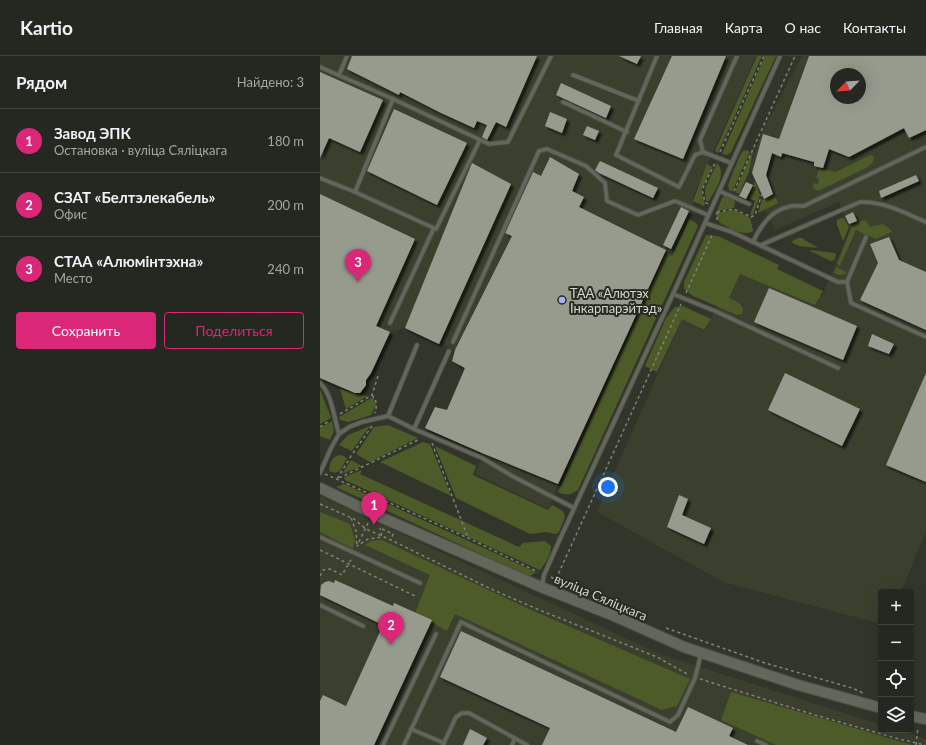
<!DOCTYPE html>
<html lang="ru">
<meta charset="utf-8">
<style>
body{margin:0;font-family:Lato,sans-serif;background:#31342d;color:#f1f3f6}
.controls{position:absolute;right:12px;bottom:12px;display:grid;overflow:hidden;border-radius:4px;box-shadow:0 4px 16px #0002}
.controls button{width:36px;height:36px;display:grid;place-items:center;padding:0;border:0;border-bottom:1px solid #42443e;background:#252820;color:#f1f3f6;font:20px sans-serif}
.compass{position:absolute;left:510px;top:12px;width:36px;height:36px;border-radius:50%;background:#252820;box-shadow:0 4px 16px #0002;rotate:245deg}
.you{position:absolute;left:288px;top:431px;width:14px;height:14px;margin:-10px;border:3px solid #fff;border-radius:50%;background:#1a73e8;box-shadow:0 0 0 6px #1a73e833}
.badge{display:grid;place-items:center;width:26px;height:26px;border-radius:50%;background:#db2777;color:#fff;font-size:13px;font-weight:700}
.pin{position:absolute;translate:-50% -33px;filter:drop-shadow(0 1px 2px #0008)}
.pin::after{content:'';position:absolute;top:21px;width:14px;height:12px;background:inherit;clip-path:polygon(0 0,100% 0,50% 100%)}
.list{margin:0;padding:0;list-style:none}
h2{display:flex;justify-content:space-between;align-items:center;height:52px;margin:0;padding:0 16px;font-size:17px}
h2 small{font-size:13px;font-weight:400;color:#a3a6a5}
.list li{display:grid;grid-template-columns:26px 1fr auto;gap:12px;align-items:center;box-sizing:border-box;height:64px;padding:0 16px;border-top:1px solid #42443e}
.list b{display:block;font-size:15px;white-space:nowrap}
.list p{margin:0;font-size:13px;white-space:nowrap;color:#a3a6a5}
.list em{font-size:13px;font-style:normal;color:#a3a6a5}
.actions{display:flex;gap:8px;padding:12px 16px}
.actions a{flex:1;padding:9px 0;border:1px solid #db2777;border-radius:4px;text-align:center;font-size:14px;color:#db2777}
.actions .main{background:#db2777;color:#fff}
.icon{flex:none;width:22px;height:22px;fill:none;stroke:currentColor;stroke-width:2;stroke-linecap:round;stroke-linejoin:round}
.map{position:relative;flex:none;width:606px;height:689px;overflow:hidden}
header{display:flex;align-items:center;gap:24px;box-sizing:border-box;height:56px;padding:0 20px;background:#252820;border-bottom:1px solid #42443e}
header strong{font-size:19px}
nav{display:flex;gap:22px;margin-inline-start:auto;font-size:14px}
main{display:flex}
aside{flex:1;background:#252820}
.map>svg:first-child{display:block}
.built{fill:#3a3f2e;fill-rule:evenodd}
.green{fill:#4d5b29}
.building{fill:#979b8e;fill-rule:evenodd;filter:url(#shadow)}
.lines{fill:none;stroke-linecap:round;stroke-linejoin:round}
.service-casing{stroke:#4d5047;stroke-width:5.5}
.secondary-casing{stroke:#4d5047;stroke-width:12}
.path{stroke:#7f837a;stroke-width:1.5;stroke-dasharray:3 3;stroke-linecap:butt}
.service{stroke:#63675b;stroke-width:3.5}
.secondary{stroke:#63675b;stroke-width:10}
.poi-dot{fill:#a0b3fd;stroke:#272b20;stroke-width:1.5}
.labels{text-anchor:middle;stroke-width:4;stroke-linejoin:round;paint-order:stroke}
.poi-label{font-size:13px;fill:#d3d6cf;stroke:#272b20;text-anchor:start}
.street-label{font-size:13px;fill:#d3d6cf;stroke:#272b20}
</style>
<header>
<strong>Kartio</strong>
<nav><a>Главная</a><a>Карта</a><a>О нас</a><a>Контакты</a></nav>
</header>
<main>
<aside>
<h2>Рядом<small>Найдено: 3</small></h2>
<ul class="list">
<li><span class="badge">1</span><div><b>Завод ЭПК</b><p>Остановка · вуліца Сяліцкага</p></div><em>180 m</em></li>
<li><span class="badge">2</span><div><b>СЗАТ «Белтэлекабель»</b><p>Офис</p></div><em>200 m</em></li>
<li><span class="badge">3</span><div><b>СТАА «Алюмінтэхна»</b><p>Место</p></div><em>240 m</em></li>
</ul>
<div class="actions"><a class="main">Сохранить</a><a>Поделиться</a></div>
</aside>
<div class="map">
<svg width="606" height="689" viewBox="0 0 606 689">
<defs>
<filter id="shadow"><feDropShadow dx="3" dy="3" stdDeviation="1" flood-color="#0009"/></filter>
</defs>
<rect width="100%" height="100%" fill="#31352a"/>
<g class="built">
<polygon points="0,0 436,0 372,144 375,145 352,197 346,194 238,428 229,453 155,418 162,402 162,397 105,372 115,351 127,354 145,312 135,294 119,288 85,272 70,276 51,317 46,324 46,329 40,337 35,337 0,322"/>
<path d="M 482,0 L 606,0 L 606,475 L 581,536 L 561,536 L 561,568 L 403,526 L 277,456 L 362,263 L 385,275 L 419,202 L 502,240 L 530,173 L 519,146 L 455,174 L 442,146 L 444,142 L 430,111 L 442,76 ZM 516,18 L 540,18 L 540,42 L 516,42 Z"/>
<polygon points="0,440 340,598 561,669 561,674 577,674 606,683 606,689 0,689"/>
</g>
<g class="green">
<polygon points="437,0 442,0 398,97 395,95"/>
<polygon points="445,0 456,0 411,96 407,99 402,98"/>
<polygon points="434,91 429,116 419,138 415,136"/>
<polygon points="427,94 430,96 412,136 409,134 408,129 420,99 423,95"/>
<polygon points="550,99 554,100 553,106 548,111 498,135 493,132 494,127 498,128 499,123 496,122 499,112 516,116"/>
<path d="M 397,107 C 408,118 394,135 389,145 L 386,145 L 385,133 Z"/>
<polygon points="387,108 392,111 381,135 385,148 384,150 373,145"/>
<polygon points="435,125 440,139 433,159 430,159 435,145 429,142"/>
<polygon points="455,139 458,147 438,157 442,144"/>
<polygon points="405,140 409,140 415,145 414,152 397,155 402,142"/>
<path d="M 415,154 L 430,162 L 433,174 L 432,176 C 421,180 410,172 400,167 L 395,157 Z"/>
<polygon points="521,162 524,162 529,171 523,185 517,169 517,164"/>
<path d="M 369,163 L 376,167 L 378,170 L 258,434 C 250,439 247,440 238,436 L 347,196 L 352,200 Z"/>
<polygon points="544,164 547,166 550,171 563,168 570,173 572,176 556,183 536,174 520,210 517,208 533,168"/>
<path d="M 386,179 L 398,180 L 459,209 L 457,213 L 503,235 L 495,249 L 420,218 L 409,242 C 416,245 426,249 422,258 L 417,259 L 373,240 L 364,233 L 364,226 Z"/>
<polygon points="478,182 482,182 498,192 479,190 471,186"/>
<polygon points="491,194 515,197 516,199 514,204 511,205 490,195"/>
<polygon points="516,211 526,216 526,218 519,219 514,217"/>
<polygon points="363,250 391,263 384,274 362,263 337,316 325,310 346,262 355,251"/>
<polygon points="0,333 11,362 0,368"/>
<polygon points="20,333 36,338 47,340 26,353"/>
<polygon points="53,341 56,349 51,359 29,366 20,364 19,361"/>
<polygon points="12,365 14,375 10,384 0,380 0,372"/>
<polygon points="68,369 98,382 50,406 36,398 54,371"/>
<polygon points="50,370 32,395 19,389 28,379"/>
<polygon points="103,386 110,388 131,440 60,406"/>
<polygon points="115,390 156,410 153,419 228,454 232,449 243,455 245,461 239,476 236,478 226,476 210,478 136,442"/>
<path d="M 21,399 L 27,402 L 20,415 L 15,417 L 9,415 C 10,406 12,400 21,399 Z"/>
<polygon points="31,404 42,410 22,418"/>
<path d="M 42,414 L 40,418 L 199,491 L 203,487 L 225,485 L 231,490 C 231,499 226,507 220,514 L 25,424 L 24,421 Z"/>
<polygon points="24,428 216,516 210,520 207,520 16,431"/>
<polygon points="0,456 30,468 35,484 33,493 0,476"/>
<polygon points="62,484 211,554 370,623 357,650 342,654 135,558 127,575 95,557 110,519 45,489 51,485"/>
<polygon points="411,636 592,689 456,689 401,664"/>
</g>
<g class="building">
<polygon points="32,0 217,0 186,71 176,66 167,84 162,81 167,69 157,65 154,72 119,56 80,36 79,39 27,13"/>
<polygon points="299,0 321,0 317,8"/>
<polygon points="352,0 406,0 363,103 314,83"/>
<path d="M 489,0 L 606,0 L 606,74 L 589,82 L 584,72 L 529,101 L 509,93 L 503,112 L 494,110 L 494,106 L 462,97 L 461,101 L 452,97 L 446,119 L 453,138 L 444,143 L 432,117 L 443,78 L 459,83 ZM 516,18 L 540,18 L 540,42 L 516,42 Z"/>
<polygon points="0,16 63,44 40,96 9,82 0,102"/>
<polygon points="241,27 291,50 286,62 236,39"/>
<polygon points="74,53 147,87 117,149 47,115"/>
<polygon points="230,56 247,63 242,77 225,70"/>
<polygon points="267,70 279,75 275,84 263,79"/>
<polygon points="230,101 259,118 252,135 264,141 259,151 346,194 238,428 162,397 105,372 115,351 127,354 145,312 132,305 135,294 192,180 185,177 213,116 221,120"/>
<polygon points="280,105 338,132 333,142 279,117 275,114"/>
<polygon points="152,107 191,128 119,288 85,272"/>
<polygon points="596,119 599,125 561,142 559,135"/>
<polygon points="426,126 433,129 426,143 419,140"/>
<polygon points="0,138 95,183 56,270 70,276 51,317 46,324 46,329 40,337 35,337 0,322"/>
<polygon points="361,151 369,155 351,193 343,189"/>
<polygon points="533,156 537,165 529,168 525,160"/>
<polygon points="569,181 579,204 606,216 606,274 540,244 558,207 550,188"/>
<polygon points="449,232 537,270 523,304 434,266"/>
<polygon points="552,278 574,288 569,298 548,290"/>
<polygon points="465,317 540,353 522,390 448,354"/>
<polygon points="606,317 606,426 566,409"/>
<polygon points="359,439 368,443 362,459 391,472 384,488 347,471"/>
<polygon points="15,524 73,550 74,547 112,564 54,689 0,689 0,645 3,639 26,650 63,569 0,539 1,529 5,526 9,525 14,527"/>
<polygon points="141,575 356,676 368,651 413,672 409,680 428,689 222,689 230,672 120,621"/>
<polygon points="150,673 167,682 163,689 143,689"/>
</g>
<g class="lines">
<defs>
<g id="service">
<polyline points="337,0 296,99 359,131 375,99 383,96 411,107"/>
<polyline points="0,11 73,43 35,136 0,122"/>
<polyline points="19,19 27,0"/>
<polyline points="253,19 319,45"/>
<polyline points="73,43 169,88 188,86 231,0"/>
<polyline points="243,46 307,76"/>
<polyline points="383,96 380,84 417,0"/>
<polyline points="399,135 429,148"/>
<polyline points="35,136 116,173 160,84"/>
<polyline points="385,167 412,176 518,226 527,226 546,181"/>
<path d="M 433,186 C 440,171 451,154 468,151 C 473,149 479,150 484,150 L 606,91"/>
<path d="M 441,189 L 540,146 C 563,145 585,157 606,166"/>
<polyline points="527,226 531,247 606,281"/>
<polyline points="353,238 395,255 518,312"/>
<polyline points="70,267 114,172"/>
<polyline points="133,286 219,95 227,93 266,110 285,127 287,145 318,159 355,145 388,159"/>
<path d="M 0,327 C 12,338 14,362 19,378 L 11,392 L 0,417"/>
<polyline points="68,360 97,289"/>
<polyline points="94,373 129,295"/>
<polyline points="19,378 29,371 42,366 68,360 94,373 162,402 194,421 254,452"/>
<polyline points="0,481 100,527"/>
<polyline points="222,530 224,519 240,483 353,238 460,0"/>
<polyline points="0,549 43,570"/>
<polyline points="91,673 124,687"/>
<polyline points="437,685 446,689"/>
<polyline points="63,689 116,578"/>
<polyline points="84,689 141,566 350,666 358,659 375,622 381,598"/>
<polyline points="123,689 136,661 142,657 149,657 207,689"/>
<polyline points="192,689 195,682"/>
</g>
<g id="secondary">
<polyline points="0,432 58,460 221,531 292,559 364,591 478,629 561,652"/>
<polyline points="591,660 606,663"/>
</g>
</defs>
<use href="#service" class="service-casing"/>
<use href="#secondary" class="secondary-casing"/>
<g class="path">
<polyline points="400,96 444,0"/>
<polyline points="414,135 475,0"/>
<polyline points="388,148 385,146 382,134 395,107"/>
<polyline points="397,156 414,153 431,161 435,159 442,138"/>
<polyline points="397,164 397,156"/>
<polyline points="366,237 393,177"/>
<path d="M 52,339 C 57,344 57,350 55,357"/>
<polyline points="20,358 52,339 59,317"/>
<polyline points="52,370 31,400 17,423 100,383"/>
<polyline points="0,371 9,365"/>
<polyline points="112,387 148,482"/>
<polyline points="5,418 148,482 218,516"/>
<polyline points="0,448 34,463 46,473 71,484 171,533 217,553 337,601 369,619"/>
<polyline points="31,462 36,475 37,491"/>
<polyline points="48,467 37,490 48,483 62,481 60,472"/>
<polyline points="62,473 73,478 71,484"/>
<polyline points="0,494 95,540"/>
<polyline points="0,520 3,514 10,513 22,519 32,502"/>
<polyline points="231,521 248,531"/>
<polyline points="236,523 361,248"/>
<polyline points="346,572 445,607 532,632 543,637"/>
<polyline points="380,623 495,659 579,683 605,689"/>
<polyline points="596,689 598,671"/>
</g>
<use href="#service" class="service"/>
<use href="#secondary" class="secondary"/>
</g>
<circle class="poi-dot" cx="242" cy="244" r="4"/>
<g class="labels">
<g class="poi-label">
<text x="250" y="242">ТАА «Алютэх<tspan x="250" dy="15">Інкарпарэйтэд»</tspan></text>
</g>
<g class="street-label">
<text transform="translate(281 541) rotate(23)" y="5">вуліца Сяліцкага</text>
</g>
</g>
</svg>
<div class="controls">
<button>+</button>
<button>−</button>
<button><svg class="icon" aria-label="locate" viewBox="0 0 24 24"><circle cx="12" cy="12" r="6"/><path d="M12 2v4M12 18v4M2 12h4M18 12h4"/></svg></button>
<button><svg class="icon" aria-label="layers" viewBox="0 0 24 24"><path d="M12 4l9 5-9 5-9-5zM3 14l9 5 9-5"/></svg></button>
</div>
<svg class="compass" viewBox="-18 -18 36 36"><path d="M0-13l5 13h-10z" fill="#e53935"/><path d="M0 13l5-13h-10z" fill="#a3a6a5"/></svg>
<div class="you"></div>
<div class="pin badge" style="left:54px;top:469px">1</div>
<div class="pin badge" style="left:71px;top:589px">2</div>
<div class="pin badge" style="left:38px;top:226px">3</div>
</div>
</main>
